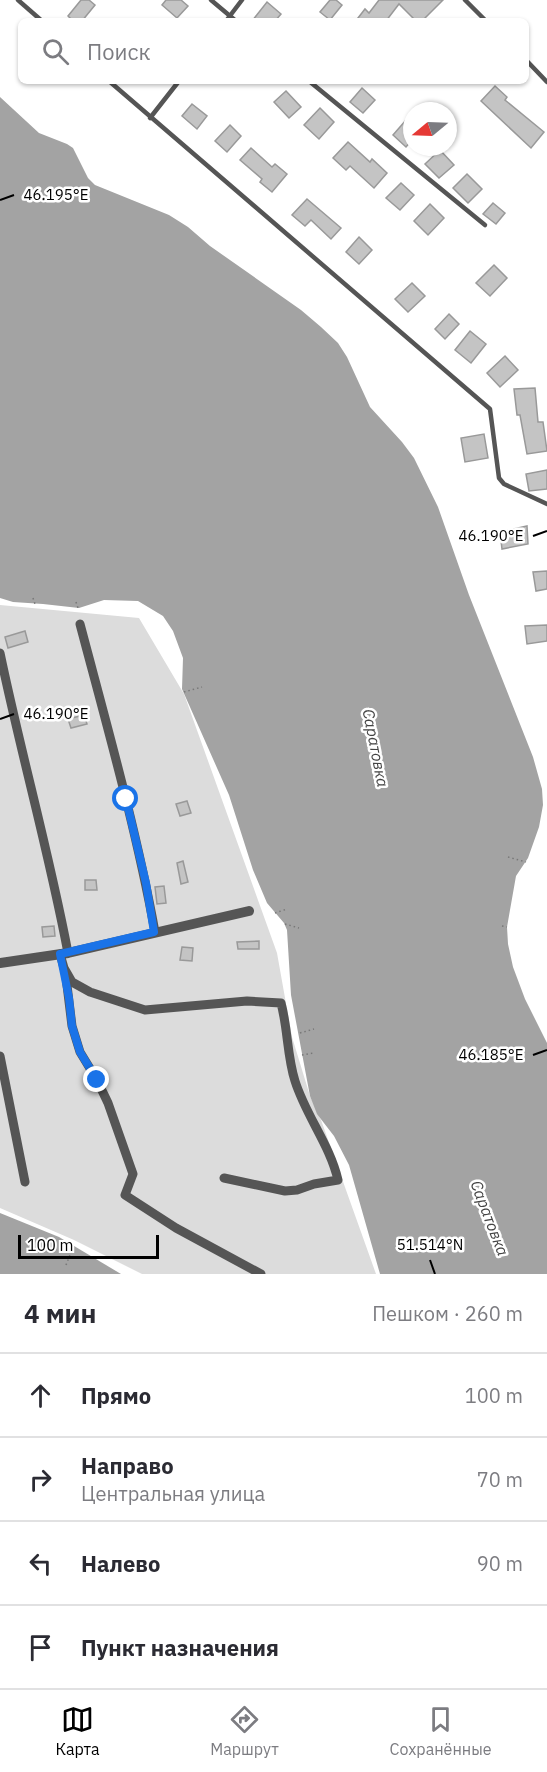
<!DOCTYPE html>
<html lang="ru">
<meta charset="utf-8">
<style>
body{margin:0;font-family:"IBM Plex Sans",sans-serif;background:#f2f2f3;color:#2b2b33}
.compass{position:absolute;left:403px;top:102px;width:54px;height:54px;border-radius:50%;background:#fff;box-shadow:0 2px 4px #0004;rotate:251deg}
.scale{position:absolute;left:18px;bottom:15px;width:141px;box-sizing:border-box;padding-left:6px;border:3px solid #000;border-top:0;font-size:16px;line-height:21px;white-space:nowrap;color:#000;-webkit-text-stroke:4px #fff;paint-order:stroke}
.stop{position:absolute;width:18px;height:18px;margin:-14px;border:4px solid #1a73e8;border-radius:50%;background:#fff}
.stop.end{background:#1a73e8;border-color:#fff;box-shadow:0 2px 6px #0008}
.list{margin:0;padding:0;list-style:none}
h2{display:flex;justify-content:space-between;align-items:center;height:78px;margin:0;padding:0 24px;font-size:26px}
h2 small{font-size:20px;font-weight:400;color:#7c7c81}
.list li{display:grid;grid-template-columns:39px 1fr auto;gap:18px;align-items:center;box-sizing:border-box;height:84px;padding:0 24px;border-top:2px solid #e1e1e2}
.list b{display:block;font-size:22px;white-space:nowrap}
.list p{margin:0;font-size:20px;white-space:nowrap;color:#7c7c81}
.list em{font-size:20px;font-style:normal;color:#7c7c81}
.icon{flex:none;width:33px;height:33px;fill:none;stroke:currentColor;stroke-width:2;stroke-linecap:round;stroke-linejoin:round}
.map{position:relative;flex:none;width:547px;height:1274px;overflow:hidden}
.search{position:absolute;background:#fff;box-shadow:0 2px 4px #0004;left:18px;right:18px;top:18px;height:66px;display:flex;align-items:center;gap:15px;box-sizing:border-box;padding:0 21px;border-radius:9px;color:#7c7c81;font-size:22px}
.sheet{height:414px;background:#fff}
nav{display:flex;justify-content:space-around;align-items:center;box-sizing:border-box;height:84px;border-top:2px solid #e1e1e2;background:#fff;font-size:16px;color:#7c7c81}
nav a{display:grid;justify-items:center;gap:3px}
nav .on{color:#000}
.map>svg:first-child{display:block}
.green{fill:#dcdcdc}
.water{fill:#a3a3a3}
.building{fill:#c4c4c4;stroke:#999;stroke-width:1.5}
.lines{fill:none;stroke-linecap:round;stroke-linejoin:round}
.path{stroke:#777;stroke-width:1.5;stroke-dasharray:1.5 3;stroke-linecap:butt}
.service{stroke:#555;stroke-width:4.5}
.minor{stroke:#555;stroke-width:9}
.tertiary{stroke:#555;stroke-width:10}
.route{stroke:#1a73e8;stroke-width:8}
.ticks{fill:none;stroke:#000;stroke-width:2}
.labels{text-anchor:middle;stroke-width:5;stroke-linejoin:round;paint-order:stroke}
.water-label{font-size:16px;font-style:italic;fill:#444;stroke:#fff}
.ticks-label{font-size:15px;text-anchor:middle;fill:#000;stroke:#fff;stroke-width:5;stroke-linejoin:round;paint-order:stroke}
</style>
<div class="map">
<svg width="547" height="1274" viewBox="0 0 547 1274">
<rect width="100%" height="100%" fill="#fff"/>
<polygon class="green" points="0,605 139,618 184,694 277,953 292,1037 310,1096 321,1120 376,1274 142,1274 74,1240 0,1208"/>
<g class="water">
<polygon points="0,97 39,133 67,144 73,148 88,178 95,185 169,215 188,227 210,246 301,310 321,327 338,343 347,357 370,407 402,442 414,458 438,507 469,595 533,757 542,789 543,805 539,827 528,858 516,876 507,927 508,944 513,967 525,999 547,1043 547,1274 380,1274 349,1165 334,1136 317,1114 310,1096 291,995 287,930 284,923 267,903 253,870 229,795 182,689 183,658 173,631 163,616 138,601 104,600 79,608 43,604 13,602 0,598"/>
<polygon points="0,1213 59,1237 121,1274 0,1274"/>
</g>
<g class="building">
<polygon points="81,0 89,0 95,5 82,21 73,21 68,16"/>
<polygon points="166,0 181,0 188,6 177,18 162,5"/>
<polygon points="330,0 336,0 342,5 330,20 320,12"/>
<polygon points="379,0 443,0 422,21 416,21 399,4 386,21 361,21 358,18 365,9 369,13"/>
<polygon points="267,2 281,14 275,21 252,21"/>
<polygon points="495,86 507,97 505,100 544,132 531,148 481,101"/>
<polygon points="362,88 375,100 363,113 350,102"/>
<polygon points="286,91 301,107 289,118 274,102"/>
<polygon points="192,104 207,116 197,129 182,116"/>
<polygon points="320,108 334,122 319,139 304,125"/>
<polygon points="406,120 412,125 412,140 406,147 393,135"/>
<polygon points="230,125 241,136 227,152 215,141"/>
<polygon points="348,142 370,162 372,159 387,173 374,188 350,166 346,170 333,158"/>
<polygon points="251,148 272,167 275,164 287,174 272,192 260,182 262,179 240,160"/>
<polygon points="440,150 454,165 439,178 425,164"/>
<polygon points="467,174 482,189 468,203 453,188"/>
<polygon points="401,183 414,195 400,210 386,198"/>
<polygon points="307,199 341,228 331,239 311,220 305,226 292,215"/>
<polygon points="493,203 505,213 496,224 483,214"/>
<polygon points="430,204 444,218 428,235 414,221"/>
<polygon points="359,237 372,250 359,264 346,252"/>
<polygon points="494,265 507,278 490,296 476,283"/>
<polygon points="412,283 425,296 408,312 395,299"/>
<polygon points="449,314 459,324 445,339 435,329"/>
<polygon points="470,331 486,344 471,363 455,350"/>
<polygon points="505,356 518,370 500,387 487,373"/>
<polygon points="535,388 538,422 543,422 547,451 527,454 520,415 517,415 514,389"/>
<polygon points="484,434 488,458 465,462 461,438"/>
<polygon points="547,470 547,489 529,491 526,474"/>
<polygon points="527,526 528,544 502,549 500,532"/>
<polygon points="547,571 547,589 536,591 533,572"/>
<polygon points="547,625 547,641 527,644 525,626"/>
<polygon points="25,631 28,642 8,648 5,637"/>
<polygon points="84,715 87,724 71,728 68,719"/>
<polygon points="187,801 191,813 180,816 176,804"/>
<polygon points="183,861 188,882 181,884 177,863"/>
<polygon points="85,880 96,880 97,890 85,890"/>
<polygon points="164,886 166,903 157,904 155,887"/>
<polygon points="54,926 55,936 43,937 42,927"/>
<polygon points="259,941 259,949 238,949 237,942"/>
<polygon points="182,947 193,948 192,961 180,960"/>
</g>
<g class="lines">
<g class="path">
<polyline points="33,598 35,604"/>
<polyline points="76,602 78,608"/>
<polyline points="184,692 202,687"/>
<polyline points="508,857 526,862"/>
<polyline points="275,913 287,909"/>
<polyline points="285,924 299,928"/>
<polyline points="502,926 507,927"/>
<polyline points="300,1033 314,1029"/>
<polyline points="302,1055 313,1053"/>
<polyline points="66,1265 74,1245"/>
</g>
<g class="service">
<polyline points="18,0 42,21"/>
<polyline points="211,0 236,21"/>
<polyline points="465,0 486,21"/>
<polyline points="226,21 242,0"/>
<polyline points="526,60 547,82"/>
<polyline points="109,81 490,409 499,478 504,484 547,504"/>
<polyline points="309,81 485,225"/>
<polyline points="150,118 179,81"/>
</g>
<g class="minor">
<path d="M 80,624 C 107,726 136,828 155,932"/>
<path d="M 0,653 C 21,754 49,852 68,953"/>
<path d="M 60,954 L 64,968 L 72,982 L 90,992 L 145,1010 L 247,1001 L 281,1003 C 288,1029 287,1056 295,1081 C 306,1116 330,1145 338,1180 L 314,1184 L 297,1190 L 285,1191 L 224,1178"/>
<polyline points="66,977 72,1026 80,1052 97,1080 108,1103 133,1174 125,1195 176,1228 261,1274"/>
<polyline points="0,1056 25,1182"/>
</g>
<polyline class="tertiary" points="0,963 68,953 249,911"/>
</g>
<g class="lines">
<polyline class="route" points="97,1080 80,1052 72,1026 69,998 60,954 154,932 146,883 126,799"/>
</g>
<path class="ticks" d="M 0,200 L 14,195M 533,536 L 547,531M 0,719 L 14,714M 533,1055 L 547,1050M 430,1260 L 435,1274"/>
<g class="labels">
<g class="water-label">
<text transform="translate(376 748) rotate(79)" y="6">Саратовка</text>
<text transform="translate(490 1218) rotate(69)" y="6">Саратовка</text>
</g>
</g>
<g class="ticks-label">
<text x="56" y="200">46.195°E</text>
<text x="491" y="541">46.190°E</text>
<text x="56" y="719">46.190°E</text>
<text x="491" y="1060">46.185°E</text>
<text x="430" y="1250">51.514°N</text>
</g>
</svg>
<svg class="compass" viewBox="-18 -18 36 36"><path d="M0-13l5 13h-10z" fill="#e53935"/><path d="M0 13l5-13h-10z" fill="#7c7c81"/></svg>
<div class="scale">100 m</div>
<div class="stop" style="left:126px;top:799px"></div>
<div class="stop end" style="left:97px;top:1080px"></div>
<div class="search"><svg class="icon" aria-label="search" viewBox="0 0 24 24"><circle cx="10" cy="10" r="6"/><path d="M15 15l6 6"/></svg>Поиск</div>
</div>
<section class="sheet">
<h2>4 мин<small>Пешком · 260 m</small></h2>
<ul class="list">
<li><svg class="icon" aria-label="ahead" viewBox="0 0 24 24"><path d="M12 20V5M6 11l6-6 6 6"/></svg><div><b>Прямо</b></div><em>100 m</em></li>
<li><svg class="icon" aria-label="right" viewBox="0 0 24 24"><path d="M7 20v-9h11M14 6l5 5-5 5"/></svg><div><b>Направо</b><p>Центральная улица</p></div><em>70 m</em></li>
<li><svg class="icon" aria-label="left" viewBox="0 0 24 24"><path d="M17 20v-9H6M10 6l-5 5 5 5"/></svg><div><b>Налево</b></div><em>90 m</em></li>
<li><svg class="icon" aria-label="arrive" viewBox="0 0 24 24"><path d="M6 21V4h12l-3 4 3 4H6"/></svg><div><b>Пункт назначения</b></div></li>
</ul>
</section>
<nav>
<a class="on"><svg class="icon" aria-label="map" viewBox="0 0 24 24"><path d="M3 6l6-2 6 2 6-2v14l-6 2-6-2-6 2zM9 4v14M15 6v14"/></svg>Карта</a>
<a><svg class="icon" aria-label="directions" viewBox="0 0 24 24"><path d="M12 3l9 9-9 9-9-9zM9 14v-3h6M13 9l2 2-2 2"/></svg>Маршрут</a>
<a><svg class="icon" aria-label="saved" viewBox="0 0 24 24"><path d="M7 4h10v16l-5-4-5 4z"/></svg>Сохранённые</a>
</nav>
